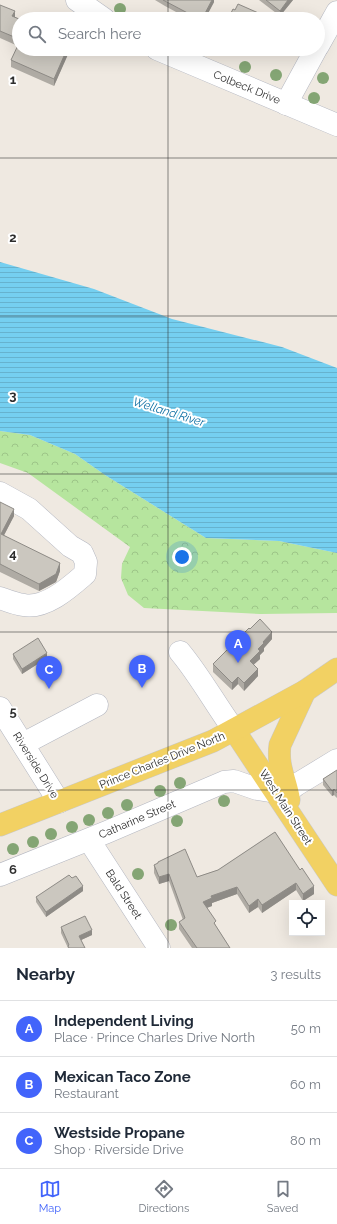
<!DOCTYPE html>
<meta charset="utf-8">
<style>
body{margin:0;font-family:Raleway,sans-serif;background:#f2f2f3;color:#1f2937}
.controls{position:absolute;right:12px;bottom:12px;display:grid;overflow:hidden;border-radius:0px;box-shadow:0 4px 16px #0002}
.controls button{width:36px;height:36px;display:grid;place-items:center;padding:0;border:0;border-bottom:1px solid #e0e1e3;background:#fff;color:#1f2937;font:20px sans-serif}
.you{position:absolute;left:182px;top:557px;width:14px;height:14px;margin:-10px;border:3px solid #fff;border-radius:50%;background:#1a73e8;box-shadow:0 0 0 6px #1a73e833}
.badge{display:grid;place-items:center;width:26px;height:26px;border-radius:50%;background:#4264fb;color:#fff;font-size:13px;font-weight:700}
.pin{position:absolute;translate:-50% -33px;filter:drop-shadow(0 1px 2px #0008)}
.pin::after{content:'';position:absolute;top:21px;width:14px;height:12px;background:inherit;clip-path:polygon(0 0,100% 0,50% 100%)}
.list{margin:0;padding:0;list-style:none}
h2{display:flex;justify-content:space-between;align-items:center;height:52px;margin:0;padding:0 16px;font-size:17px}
h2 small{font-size:13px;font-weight:400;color:#747a83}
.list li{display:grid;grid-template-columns:26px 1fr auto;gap:12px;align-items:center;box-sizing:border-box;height:56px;padding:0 16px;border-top:1px solid #e0e1e3}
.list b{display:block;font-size:15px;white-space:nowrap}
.list p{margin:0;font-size:13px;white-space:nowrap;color:#747a83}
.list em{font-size:13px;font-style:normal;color:#747a83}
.icon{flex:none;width:22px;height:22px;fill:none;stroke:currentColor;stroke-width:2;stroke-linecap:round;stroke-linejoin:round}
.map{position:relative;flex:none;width:337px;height:948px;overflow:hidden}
.search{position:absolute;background:#fff;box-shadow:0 4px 16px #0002;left:12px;right:12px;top:12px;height:44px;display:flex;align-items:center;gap:10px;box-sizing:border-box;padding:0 14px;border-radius:22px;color:#747a83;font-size:15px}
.sheet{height:220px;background:#fff}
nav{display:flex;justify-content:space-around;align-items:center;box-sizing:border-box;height:56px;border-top:1px solid #e0e1e3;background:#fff;font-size:11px;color:#747a83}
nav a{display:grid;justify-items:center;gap:2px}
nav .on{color:#4264fb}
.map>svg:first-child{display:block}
.forest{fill:url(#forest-crowns)}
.water{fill:url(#water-rules)}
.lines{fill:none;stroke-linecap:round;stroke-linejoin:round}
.minor-casing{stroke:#b4b7c1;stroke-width:23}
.major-casing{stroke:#c9c9c9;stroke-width:23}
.minor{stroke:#fff;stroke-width:22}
.major{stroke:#f2d163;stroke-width:22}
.tree{fill:#84a574}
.wall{fill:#afaba4}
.shaded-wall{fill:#8e8b86}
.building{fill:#cbc7bf;stroke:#8e8b86}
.grid{fill:none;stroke:#2e2e2e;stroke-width:1;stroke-opacity:0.55}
.labels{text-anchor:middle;stroke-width:4;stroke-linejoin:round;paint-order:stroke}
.street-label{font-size:11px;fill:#2e2e2e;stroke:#fff}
.water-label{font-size:12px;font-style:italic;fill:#0d6fa3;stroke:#fff}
.grid-label{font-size:13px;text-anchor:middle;font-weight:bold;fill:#2e2e2e;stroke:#fff;stroke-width:4;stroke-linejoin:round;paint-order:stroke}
</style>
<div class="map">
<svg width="337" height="948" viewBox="0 0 337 948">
<defs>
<pattern id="forest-crowns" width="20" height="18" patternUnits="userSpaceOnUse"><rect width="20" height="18" fill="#b6e59e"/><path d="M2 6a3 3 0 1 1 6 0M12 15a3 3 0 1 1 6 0" fill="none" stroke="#9dc588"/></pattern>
<pattern id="water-rules" width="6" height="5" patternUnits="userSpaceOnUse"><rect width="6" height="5" fill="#75cff0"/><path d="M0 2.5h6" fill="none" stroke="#66b2ce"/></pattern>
</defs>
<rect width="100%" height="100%" fill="#efe9e1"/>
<polygon class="forest" points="0,431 30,435 75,454 105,475 206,538 279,541 337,553 337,613 260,614 144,608 128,595 121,578 122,564 130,547 28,473 0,463"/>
<polygon class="water" points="0,262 94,289 172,319 282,347 337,368 337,553 279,541 206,538 105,475 75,454 30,435 0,431"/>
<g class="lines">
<defs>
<g id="minor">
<polyline points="77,0 104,19"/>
<polyline points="318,46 337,12"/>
<polyline points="157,49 337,125"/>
<polyline points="286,104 316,49"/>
<path d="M 0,493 L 29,509 L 70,546 L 82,553 L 86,562 L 85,574 C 70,587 46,609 24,605 C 15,604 8,601 0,598"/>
<path d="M 180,652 C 200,676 215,704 234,730"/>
<polyline points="0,708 59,802"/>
<polyline points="23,744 97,705"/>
<polyline points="280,798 296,785 337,760"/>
<polyline points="89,840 159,948"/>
<polyline points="0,875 107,832 224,782 234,781 257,789 276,792"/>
</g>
<g id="major">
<polyline points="234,730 337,885"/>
<path d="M 289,800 C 286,780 277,767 280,745 L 305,691"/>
<polyline points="0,825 213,741 305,691 337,669"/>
</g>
</defs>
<use href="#minor" class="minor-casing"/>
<use href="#major" class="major-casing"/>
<use href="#minor" class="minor"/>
<use href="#major" class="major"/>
</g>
<g class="tree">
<circle cx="120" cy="9" r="6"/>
<circle cx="245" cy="67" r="6"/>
<circle cx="276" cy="75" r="6"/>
<circle cx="323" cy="78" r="6"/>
<circle cx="314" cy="98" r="6"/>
<circle cx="180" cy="783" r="6"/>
<circle cx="160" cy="791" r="6"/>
<circle cx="224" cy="801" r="6"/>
<circle cx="127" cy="805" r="6"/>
<circle cx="108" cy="813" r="6"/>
<circle cx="89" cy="820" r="6"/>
<circle cx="177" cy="821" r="6"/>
<circle cx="72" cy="827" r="6"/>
<circle cx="51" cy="834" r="6"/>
<circle cx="33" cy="842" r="6"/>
<circle cx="13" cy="849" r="6"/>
<circle cx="138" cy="874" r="6"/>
<circle cx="171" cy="925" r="6"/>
</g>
<g class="wall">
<polygon points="155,0 214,0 214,2 205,19 189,19 165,6"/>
<polygon points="259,0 293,0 280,16"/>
<polygon points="0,5 15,17 19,19 19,49 70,49 54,86 11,67 11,60 18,46 0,38"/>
<polygon points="256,49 268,49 266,53"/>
<polygon points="0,502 14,516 4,535 60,571 56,582 39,591 0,572"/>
<polygon points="250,629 272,639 264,648 264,651 260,655 260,659 254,664 258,676 244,691 238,684 232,690 213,672 213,664"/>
<polygon points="13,654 47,658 22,674 13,659"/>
<polygon points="337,770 337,798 334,795 332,796 323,785 323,779"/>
<polygon points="275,832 314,894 303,901 296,890 262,913 258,907 249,913 237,894 212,903 212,906 207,908 216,926 230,948 192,948 179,929 179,922 183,920 169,881 159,884 154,873 154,865 158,864 158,862 197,877 218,870"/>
<polygon points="72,878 83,891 46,917 36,902 36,897"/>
<polygon points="61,927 92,935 81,940 85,948 68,948 61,933"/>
</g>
<g class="shaded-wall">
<polygon points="212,0 214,0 214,2 205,19 202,19"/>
<polygon points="288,0 293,0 280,16 280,11"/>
<polygon points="15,11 15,18 12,16"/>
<polygon points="67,49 70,49 70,50 54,86 54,79"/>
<polygon points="14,509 14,516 1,541 1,534"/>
<polygon points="60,563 60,571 56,582 39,591 39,584"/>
<polygon points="272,632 272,639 264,648 264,651 260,655 260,659 250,668 250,661 263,642"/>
<polygon points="47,653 47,658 22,674 22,669"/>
<polygon points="258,669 258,676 244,691 244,683"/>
<polygon points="238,677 238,684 232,690 232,683"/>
<polygon points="334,789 334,795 332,796 332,791"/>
<polygon points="169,874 169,881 159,884 159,877"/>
<polygon points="296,883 296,890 262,913 262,905"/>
<polygon points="83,886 83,891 46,917 46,912"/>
<polygon points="314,886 314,894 303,901 303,894"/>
<polygon points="237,887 237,894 212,903 212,906 203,909 203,902 211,896"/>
<polygon points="258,899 258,907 249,913 249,906"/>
<polygon points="92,930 92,935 79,941 79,936"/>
</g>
<g class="building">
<polygon points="163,0 212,0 202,19 199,19"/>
<polygon points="266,0 288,0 280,11"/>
<polygon points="238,4 272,19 228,19 233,9 235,10"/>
<polygon points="0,5 15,11 12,16 19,19 19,39 0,31"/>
<polygon points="19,43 19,49 67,49 54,79 11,60"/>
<polygon points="0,502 14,509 1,534 60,563 56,574 39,584 0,564"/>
<polygon points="260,619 272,632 263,642 264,643 258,649 260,651 250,661 258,669 244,683 238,677 232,683 213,664 249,628 250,629"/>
<polygon points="38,638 47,653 22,669 13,654"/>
<polygon points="337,770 337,793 334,789 332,791 323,779"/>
<polygon points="275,832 300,870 302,868 314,886 303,894 296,883 262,905 258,899 249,906 237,887 211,896 212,898 203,902 216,921 214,923 230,948 197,948 179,922 185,918 169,874 159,877 154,865 158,863 158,862 185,849 197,877 218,870"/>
<polygon points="69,875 72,878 76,876 83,886 46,912 36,897"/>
<polygon points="85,916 92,930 79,936 85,948 69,948 68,946 69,945 61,927"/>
</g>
<path class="grid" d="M 168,0 L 168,19M 168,49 L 168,948M 0,158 L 337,158M 0,316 L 337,316M 0,474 L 337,474M 0,632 L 337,632M 0,790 L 337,790"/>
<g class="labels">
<g class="street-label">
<text transform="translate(247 87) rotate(22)" y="4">Colbeck Drive</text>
<text transform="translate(162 760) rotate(-22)" y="4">Prince Charles Drive North</text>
<text transform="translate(36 765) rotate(58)" y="4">Riverside Drive</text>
<text transform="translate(286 807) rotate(57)" y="4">West Main Street</text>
<text transform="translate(137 819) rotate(-23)" y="4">Catharine Street</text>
<text transform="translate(124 894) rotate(57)" y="4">Bald Street</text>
</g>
<g class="water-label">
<text transform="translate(169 412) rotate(17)" y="4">Welland River</text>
</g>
</g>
<g class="grid-label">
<text x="13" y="84">1</text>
<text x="13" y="242">2</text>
<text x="13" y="400">3</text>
<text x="13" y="558">4</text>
<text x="13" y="716">5</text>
<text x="13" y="874">6</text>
</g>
</svg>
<div class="controls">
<button><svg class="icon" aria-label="locate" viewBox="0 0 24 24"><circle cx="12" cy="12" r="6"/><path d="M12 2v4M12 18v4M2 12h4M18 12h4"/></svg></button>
</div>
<div class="you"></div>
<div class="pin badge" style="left:238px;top:663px">A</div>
<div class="pin badge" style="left:142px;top:688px">B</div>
<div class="pin badge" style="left:49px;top:689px">C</div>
<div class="search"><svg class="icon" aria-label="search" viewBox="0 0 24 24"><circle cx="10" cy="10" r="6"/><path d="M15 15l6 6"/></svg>Search here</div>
</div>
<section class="sheet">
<h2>Nearby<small>3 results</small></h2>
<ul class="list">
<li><span class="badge">A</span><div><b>Independent Living</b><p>Place · Prince Charles Drive North</p></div><em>50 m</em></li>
<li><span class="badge">B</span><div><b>Mexican Taco Zone</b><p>Restaurant</p></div><em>60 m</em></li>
<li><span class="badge">C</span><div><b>Westside Propane</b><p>Shop · Riverside Drive</p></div><em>80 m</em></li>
</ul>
</section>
<nav>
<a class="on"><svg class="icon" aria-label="map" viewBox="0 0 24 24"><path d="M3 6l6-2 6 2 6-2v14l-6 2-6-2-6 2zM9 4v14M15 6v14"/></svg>Map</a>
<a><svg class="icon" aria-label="directions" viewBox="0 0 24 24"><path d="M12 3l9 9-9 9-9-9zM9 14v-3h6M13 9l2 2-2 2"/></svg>Directions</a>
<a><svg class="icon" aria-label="saved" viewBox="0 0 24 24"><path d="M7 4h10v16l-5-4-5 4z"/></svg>Saved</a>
</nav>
